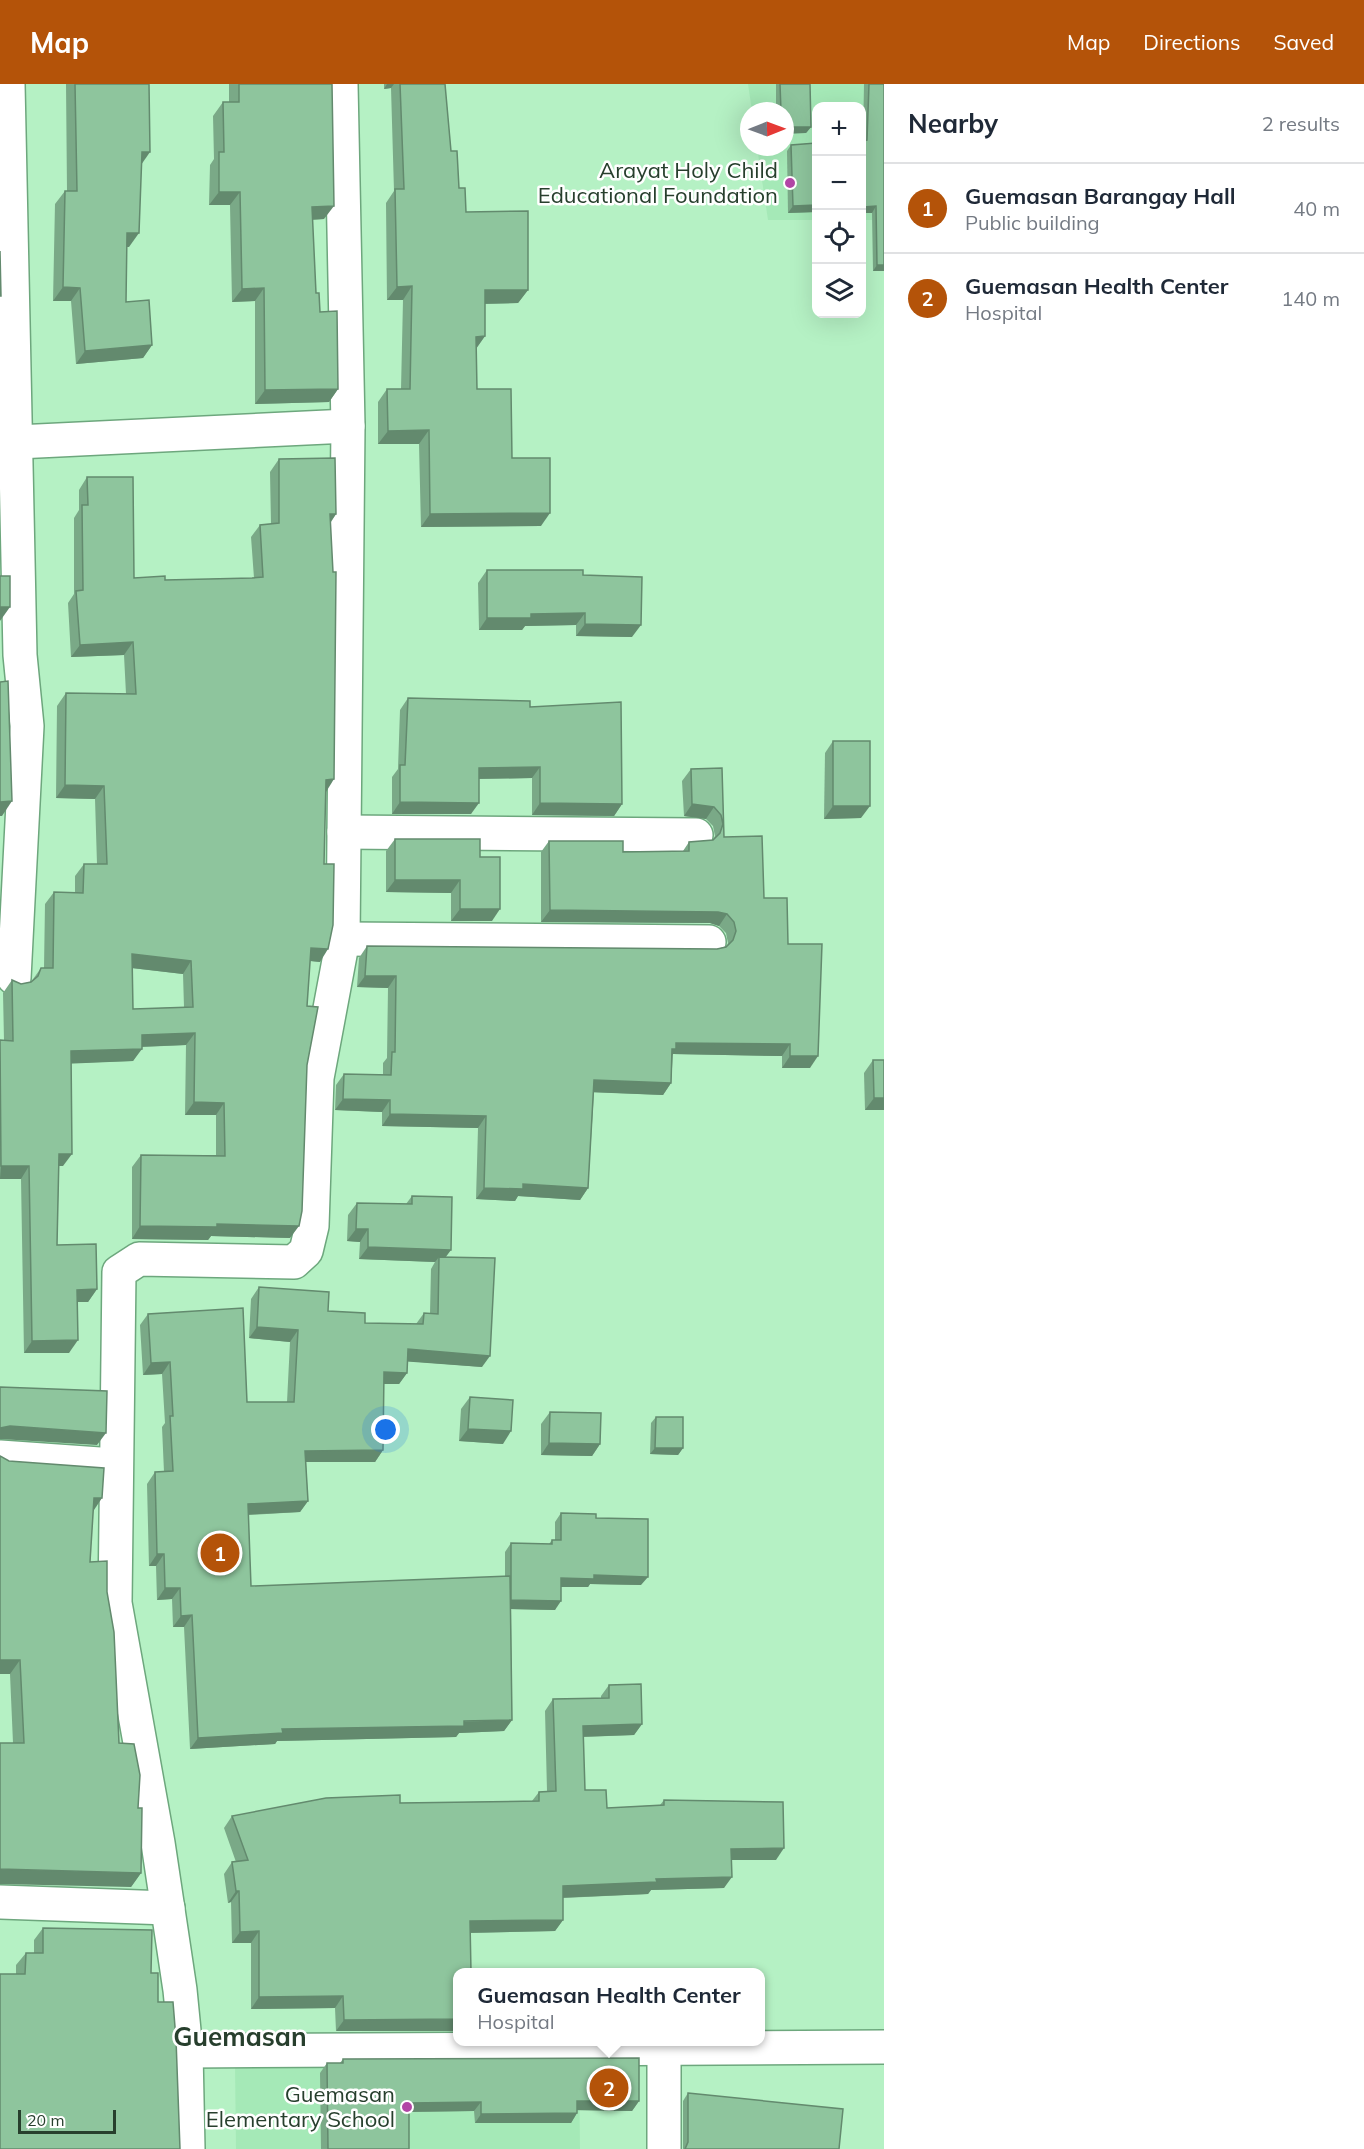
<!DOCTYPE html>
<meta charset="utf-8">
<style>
body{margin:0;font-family:Mulish,sans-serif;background:#f6f6f7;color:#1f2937}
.controls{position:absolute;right:18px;top:18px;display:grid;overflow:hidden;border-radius:12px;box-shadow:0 6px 24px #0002}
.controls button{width:54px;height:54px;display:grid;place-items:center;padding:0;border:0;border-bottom:2px solid #e0e1e3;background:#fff;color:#1f2937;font:30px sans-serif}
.compass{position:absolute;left:740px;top:18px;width:54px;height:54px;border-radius:50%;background:#fff;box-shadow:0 6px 24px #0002;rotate:89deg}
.scale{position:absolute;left:18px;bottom:15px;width:98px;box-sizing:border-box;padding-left:6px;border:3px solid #273f2d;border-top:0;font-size:16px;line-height:21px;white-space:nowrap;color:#273f2d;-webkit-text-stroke:4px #fff;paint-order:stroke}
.you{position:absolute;left:386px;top:1346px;width:21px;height:21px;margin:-15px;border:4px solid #fff;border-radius:50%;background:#1a73e8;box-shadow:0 0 0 9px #1a73e833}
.badge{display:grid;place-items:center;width:39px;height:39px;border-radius:50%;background:#b45309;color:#fff;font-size:20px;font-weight:700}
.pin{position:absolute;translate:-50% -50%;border:3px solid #fff;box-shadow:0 2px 6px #0006}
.popup{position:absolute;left:453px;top:1884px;width:312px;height:78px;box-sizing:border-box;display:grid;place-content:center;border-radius:12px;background:#fff;filter:drop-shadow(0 2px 4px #0005);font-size:20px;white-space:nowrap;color:#747a83}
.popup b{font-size:22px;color:#1f2937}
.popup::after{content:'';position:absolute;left:50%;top:100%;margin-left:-12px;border:12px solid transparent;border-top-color:#fff}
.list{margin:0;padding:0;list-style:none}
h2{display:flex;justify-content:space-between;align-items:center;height:78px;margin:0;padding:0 24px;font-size:26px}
h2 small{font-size:20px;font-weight:400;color:#747a83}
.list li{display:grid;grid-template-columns:39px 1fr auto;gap:18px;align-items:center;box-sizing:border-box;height:90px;padding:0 24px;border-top:2px solid #e0e1e3}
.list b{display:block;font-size:22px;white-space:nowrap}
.list p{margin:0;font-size:20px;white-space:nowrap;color:#747a83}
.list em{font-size:20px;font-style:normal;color:#747a83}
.icon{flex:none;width:33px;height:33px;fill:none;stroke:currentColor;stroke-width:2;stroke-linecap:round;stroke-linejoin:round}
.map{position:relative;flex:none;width:884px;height:2065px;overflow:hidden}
header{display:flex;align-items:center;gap:36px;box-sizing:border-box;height:84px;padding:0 30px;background:#b45309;color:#fff}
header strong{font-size:28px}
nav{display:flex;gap:33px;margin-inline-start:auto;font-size:21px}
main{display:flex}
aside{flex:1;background:#fff}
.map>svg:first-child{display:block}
.built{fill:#a5e9b7}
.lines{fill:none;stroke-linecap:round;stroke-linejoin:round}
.street-casing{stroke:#6da77d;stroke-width:36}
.secondary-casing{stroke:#6da77d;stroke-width:36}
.street{stroke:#fff;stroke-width:33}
.secondary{stroke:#fff;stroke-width:33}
.wall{fill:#7aa987;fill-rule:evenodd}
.shaded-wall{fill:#638a6e}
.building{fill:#8ec59d;stroke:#638a6e;stroke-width:1.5;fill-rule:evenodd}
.poi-dot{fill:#b246a6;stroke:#fff;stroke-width:2}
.labels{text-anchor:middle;stroke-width:5;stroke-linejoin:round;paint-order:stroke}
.poi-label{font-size:22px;fill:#273f2d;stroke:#fff;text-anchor:end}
.quarter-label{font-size:26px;font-weight:bold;fill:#273f2d;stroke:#fff}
</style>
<header>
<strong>Map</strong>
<nav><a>Map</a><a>Directions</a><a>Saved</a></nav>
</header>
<main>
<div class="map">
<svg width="884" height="2065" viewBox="0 0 884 2065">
<rect width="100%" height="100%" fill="#b5f1c4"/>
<g class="built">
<polygon points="748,0 884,0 884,136 862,136 862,22 816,22 816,136 768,136 757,63 785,63 785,27 752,27"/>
<polygon points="579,1977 580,2065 236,2065 235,1980"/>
</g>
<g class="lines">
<defs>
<g id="street">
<polyline points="8,0 20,571 27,642 14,894"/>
<polyline points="17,358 348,342"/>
<polyline points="344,748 696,751"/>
<polyline points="343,855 709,858"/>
<polyline points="0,1373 114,1381"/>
<polyline points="0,1818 168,1824"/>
<polyline points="664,1965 664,2065"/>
<polyline points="186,1967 884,1963"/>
</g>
<polyline id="secondary" points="188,2065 186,1967 180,1906 158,1759 115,1519 119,1188 139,1175 294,1178 306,1167 312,1142 317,994 343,855 348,342 341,0"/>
</defs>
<use href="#street" class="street-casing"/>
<use href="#secondary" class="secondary-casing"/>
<use href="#street" class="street"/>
<use href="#secondary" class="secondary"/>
</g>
<g class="wall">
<polygon points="66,0 149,0 141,81 129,163 126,163 126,218 152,261 143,274 76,280 71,217 53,217 55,120 65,107 67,107"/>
<polygon points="229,0 332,0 324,135 312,136 316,209 338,305 329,318 255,320 255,217 232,218 230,121 209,121 210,81 214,75 213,32 223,18 229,18"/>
<polygon points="384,0 445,0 451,67 459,104 466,128 528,206 518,219 485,220 485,252 476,265 477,305 512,374 541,442 421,443 419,360 378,360 378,318 387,305 401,305 403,216 387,216 386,119 394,107 391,4 384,5"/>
<polygon points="776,0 810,0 811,43 806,49 785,27 776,27"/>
<polygon points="864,0 884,0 884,187 873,187 872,129 861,129 861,57 863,57"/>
<polygon points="816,59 816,128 788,129 787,67 791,61"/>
<path d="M 279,375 L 336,430 L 331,438 L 326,707 L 320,878 L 310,877 L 307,922 L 307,981 L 290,1154 L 211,1152 L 208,1156 L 132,1155 L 132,1083 L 141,1071 L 216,1071 L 216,1031 L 185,1031 L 186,961 L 142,963 L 133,977 L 71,979 L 63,1082 L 59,1082 L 57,1161 L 97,1205 L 88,1218 L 77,1218 L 69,1269 L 24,1269 L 21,1095 L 0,1095 L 0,956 L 4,956 L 3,909 L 12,896 L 21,900 L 31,898 L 41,884 L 44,884 L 45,820 L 54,808 L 75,808 L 75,792 L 84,780 L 97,780 L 95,715 L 56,714 L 57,622 L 66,609 L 126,610 L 124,571 L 71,573 L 68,519 L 74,510 L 74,434 L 79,426 L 79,406 L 87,393 L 134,494 L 165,496 L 254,494 L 251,453 L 260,441 L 271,440 L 270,388 ZM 132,884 L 183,890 L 184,923 L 133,925 Z"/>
<polygon points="487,486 583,491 632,553 576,552 576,541 525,542 522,546 479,546 478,499"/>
<polygon points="408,614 530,623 622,720 614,732 532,731 532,694 479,695 471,730 392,730 392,693 398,685 400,626"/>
<polygon points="833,657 861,734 824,735 825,669"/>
<polygon points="722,684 724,753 764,814 788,860 810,984 782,984 782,972 673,970 671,999 663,1011 594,1008 588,1104 580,1116 518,1112 515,1117 476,1115 478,1044 382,1042 382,1028 335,1026 336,1001 344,990 383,991 383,979 387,974 388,904 357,903 359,874 367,862 717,865 727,862 728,859 726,849 719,842 710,839 541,838 541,768 549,757 623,768 683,767 689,758 713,756 715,752 713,742 706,735 684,732 682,697 691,685"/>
<polygon points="395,755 480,773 492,837 451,837 451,809 386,808 386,767"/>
<polygon points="873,976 884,1026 865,1026 864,989"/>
<polygon points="412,1112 445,1173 482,1283 407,1277 407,1289 399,1300 384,1300 383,1366 375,1378 306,1378 308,1417 300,1428 248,1431 251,1502 505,1493 505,1468 511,1459 549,1460 552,1456 555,1456 555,1438 561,1429 596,1434 641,1501 590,1500 588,1503 561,1503 555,1526 511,1525 512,1636 504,1647 459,1649 456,1653 277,1657 275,1660 190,1665 184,1543 173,1543 172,1515 157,1516 156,1482 149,1482 147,1400 155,1388 164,1388 162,1343 165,1339 162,1290 143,1291 140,1241 148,1230 247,1318 287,1318 290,1258 249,1254 251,1215 259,1203 328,1227 365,1239 416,1240 424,1229 430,1230 431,1185 435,1178 359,1175 360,1158 347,1157 348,1131 357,1119 406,1120"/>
<polygon points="470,1313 503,1360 459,1357 461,1325"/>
<polygon points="550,1328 600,1360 592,1372 541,1371 541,1340"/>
<polygon points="656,1333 683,1364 678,1371 650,1370 651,1339"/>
<polygon points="0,1372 93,1427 90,1478 107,1508 119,1659 138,1724 141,1789 131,1803 13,1659 10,1590 0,1590"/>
<polygon points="609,1601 642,1640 634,1651 583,1653 585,1706 607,1724 660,1721 664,1716 776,1776 731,1776 724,1804 651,1806 648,1810 563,1814 563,1836 555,1847 470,1849 336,1947 335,1924 251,1925 251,1859 232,1859 231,1818 228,1819 224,1790 232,1778 236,1778 224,1744 232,1732 400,1719 532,1717 539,1708 547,1707 545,1627 553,1615 601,1614 601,1612"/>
<polygon points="43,1844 151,1889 158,1918 16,1890 16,1881 26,1869 34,1869 34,1856"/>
<polygon points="343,1975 639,2017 632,2027 577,2026 577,2029 571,2039 475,2039 474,2027 409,2028 409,2065 321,2065 320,1989 327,1979 340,1979"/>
<polygon points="688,2009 839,2065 683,2065 683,2017"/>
</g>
<g class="shaded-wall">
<polygon points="387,0 394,0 391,4 384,5"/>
<polygon points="785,43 811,43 806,49 785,50"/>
<polygon points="142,68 150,68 141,81"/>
<polygon points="219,108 240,108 230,121 209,121"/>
<polygon points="816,121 816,128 788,129 793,122"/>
<polygon points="334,122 324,135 302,136 312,123"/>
<polygon points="876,122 872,129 861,129 861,124 863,123"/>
<polygon points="127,149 139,149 129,163 117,162"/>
<polygon points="877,181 884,181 884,187 873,187"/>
<polygon points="412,202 403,216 387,216 397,203"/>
<polygon points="63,203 80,204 71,217 53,217"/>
<polygon points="264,204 255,217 232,218 242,205"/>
<polygon points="485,206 528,206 518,219 475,220"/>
<polygon points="485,252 475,266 476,253"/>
<polygon points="152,261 143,274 76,280 85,267"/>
<polygon points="338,305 329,318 255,320 265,306"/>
<polygon points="429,346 419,360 378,360 388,347"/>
<polygon points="550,429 541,442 421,443 430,430"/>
<polygon points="330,430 336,430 327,443"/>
<polygon points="0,523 10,523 0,537"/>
<polygon points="585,529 576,541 525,542 522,546 479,546 487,534 531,530"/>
<polygon points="585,540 641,541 632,553 576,552"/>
<polygon points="133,558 124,571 71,573 80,561"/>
<polygon points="540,683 532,694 471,695 479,684"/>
<polygon points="334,695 326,708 326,696"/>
<polygon points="65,701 104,702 95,715 56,714"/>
<polygon points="12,717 2,732 0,732 0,718"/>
<polygon points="400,718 479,719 471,730 392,730"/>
<polygon points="540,719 622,720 614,732 532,731"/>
<polygon points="692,720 714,723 706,735 684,732"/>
<polygon points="833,722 870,722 861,734 824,735"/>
<polygon points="395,796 460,796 451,809 386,808"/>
<polygon points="460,825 500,825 492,837 451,837"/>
<polygon points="550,826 718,828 727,830 719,842 710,839 541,838"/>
<polygon points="311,864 328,865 320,878 302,876"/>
<polygon points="132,870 191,877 183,890 123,883"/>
<polygon points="365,892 396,892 388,904 357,903"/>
<polygon points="195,949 186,961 134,963 142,951"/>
<polygon points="676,959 790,960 782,972 673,970 668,977 664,977"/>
<polygon points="142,965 133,977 62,980 71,967"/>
<polygon points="790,972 818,972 810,984 782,984"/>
<polygon points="594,996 671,999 663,1011 586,1008"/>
<polygon points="874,1014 884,1014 884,1026 865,1026"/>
<polygon points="343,1015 390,1016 382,1028 335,1026"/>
<polygon points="194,1018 224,1019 216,1031 185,1031"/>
<polygon points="390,1030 486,1032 478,1044 382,1042"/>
<polygon points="59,1070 72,1070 63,1082 51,1082"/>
<polygon points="1,1082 29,1082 21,1095 0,1095"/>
<polygon points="523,1100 588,1104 580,1116 518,1112 515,1117 476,1115 484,1104"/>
<polygon points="217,1140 299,1142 290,1154 211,1152 208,1156 132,1155 140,1142"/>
<polygon points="356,1145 368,1145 360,1158 347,1157"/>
<polygon points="368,1163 451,1166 442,1178 439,1173 435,1178 359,1175"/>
<polygon points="97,1205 88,1218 68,1218 77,1206"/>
<polygon points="257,1243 298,1246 290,1258 249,1254"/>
<polygon points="78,1256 69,1269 24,1269 32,1257"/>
<polygon points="408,1265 490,1272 482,1283 400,1277"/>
<polygon points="170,1278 162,1290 143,1291 151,1279"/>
<polygon points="384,1288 407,1289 399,1300 376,1300"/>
<polygon points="10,1342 106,1349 97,1361 0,1355 0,1344"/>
<polygon points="468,1345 511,1347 503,1360 459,1357"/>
<polygon points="549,1359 600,1360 592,1372 541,1371"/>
<polygon points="655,1364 683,1364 678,1371 650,1370"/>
<polygon points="383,1366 375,1378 297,1378 305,1367"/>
<polygon points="94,1414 102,1414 92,1429"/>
<polygon points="308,1417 300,1428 240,1431 248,1420"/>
<polygon points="157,1470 164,1470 156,1482 149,1482"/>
<polygon points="594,1491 648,1493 641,1501 590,1500 588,1503 555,1503 561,1494"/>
<polygon points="165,1504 180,1504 172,1515 157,1516"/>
<polygon points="510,1516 561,1517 555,1526 504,1525"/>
<polygon points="192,1531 184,1543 173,1543 181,1532"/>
<polygon points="0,1576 20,1576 10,1590 0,1590"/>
<polygon points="512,1636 504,1647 459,1649 456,1653 277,1657 275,1660 190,1665 198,1654 282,1645"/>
<polygon points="642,1640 634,1651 575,1653 583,1642"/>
<polygon points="784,1764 776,1776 723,1776 731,1765"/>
<polygon points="0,1785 141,1789 131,1803 0,1800"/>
<polygon points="732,1793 724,1804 651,1806 648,1810 555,1814 563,1802 656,1795"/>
<polygon points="236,1807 239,1807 231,1818 228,1819"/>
<polygon points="563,1836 555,1847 462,1849 470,1837"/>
<polygon points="259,1847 251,1859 232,1859 240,1848"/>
<polygon points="343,1912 335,1924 251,1925 259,1913"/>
<polygon points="458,1935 458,1947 336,1947 344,1936"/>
<polygon points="577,2017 639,2017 632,2027 570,2026"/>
<polygon points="481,2018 474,2027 402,2028 409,2019"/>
<polygon points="577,2029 571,2039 475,2039 481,2030"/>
</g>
<g class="building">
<polygon points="75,0 149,0 150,68 142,68 139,149 127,149 126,218 149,216 152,261 85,267 80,204 63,203 65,107 77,107"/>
<polygon points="239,0 332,0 334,122 312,123 316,209 319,209 320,228 337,227 338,305 265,306 264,204 242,205 240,108 219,108 219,68 224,68 223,18 239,18"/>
<polygon points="400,0 445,0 451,67 457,67 459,104 465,104 466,128 528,127 528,206 485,206 485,252 476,253 477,305 511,305 512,374 550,374 550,429 430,430 429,346 388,347 387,305 410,305 412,202 397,203 395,105 404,105"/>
<polygon points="780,0 810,0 811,43 785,43 785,27 781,27"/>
<polygon points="869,0 884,0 884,181 877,181 876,122 863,123 863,120 861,120 861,57 867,56"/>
<polygon points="816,59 816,121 793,122 791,61"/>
<polygon points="0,167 1,212 0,212"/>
<path d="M 335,374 L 336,430 L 330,430 L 333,488 L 336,488 L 334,695 L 326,696 L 324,780 L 334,780 L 333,841 L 328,865 L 311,864 L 307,922 L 318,923 L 307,981 L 302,1127 L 299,1142 L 217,1140 L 217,1143 L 140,1142 L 141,1071 L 225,1072 L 224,1019 L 194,1018 L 195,949 L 142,951 L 142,965 L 71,967 L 72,1070 L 59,1070 L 57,1161 L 96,1160 L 97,1205 L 77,1206 L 78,1256 L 32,1257 L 29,1082 L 1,1082 L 0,956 L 13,957 L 12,896 L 21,900 L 31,898 L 38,892 L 41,884 L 53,884 L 54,808 L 83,809 L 84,780 L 107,780 L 104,702 L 65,701 L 66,609 L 136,610 L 133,558 L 80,561 L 76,507 L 83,506 L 82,421 L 88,421 L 87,393 L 133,393 L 134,494 L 165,492 L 165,496 L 252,494 L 263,493 L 260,441 L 279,439 L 279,375 ZM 132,870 L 191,877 L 193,923 L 133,925 Z"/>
<polygon points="487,486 583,486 583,491 642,493 641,541 585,540 585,529 531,530 531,534 487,534"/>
<rect x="0" y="492" width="10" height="31"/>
<polygon points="8,597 12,717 0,718 0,598"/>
<polygon points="408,614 530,617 530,623 621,618 622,720 540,719 540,683 479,684 479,719 400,718 400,681 405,681"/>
<rect x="833" y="657" width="37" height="65"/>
<polygon points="722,684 724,753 762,752 764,814 787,814 788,860 822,860 818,972 790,972 790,960 676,959 676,965 672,965 671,999 594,996 588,1104 523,1100 523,1105 484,1104 486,1032 390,1030 390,1016 343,1015 344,990 391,991 392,968 395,968 396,892 365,892 367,862 717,865 726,863 733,856 736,847 734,838 727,830 718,828 550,826 549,757 623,757 623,768 689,767 689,758 713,756 720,749 723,740 721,731 714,723 692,720 691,685"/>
<polygon points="395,755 480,755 480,773 500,773 500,825 460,825 460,796 395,796"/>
<polygon points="873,976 884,976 884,1014 874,1014"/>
<polygon points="412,1112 452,1113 451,1166 368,1163 368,1145 356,1145 357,1119 412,1120"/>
<polygon points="439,1173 495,1174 490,1272 408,1265 407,1289 384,1288 383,1366 305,1367 308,1417 248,1420 251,1502 510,1492 512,1636 464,1637 464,1642 282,1645 283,1649 198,1654 192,1531 181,1532 180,1504 165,1504 164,1470 157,1470 155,1388 173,1387 170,1332 173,1332 170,1278 151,1279 148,1230 243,1224 247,1318 294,1318 298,1246 257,1243 259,1203 329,1208 328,1227 365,1229 365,1239 423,1240 424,1229 438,1230"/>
<polygon points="0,1303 107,1307 106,1349 10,1342 0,1344"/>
<polygon points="470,1313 513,1316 511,1347 468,1345"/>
<polygon points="550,1328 601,1329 600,1360 549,1359"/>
<polygon points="656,1333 683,1333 683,1364 655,1364"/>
<polygon points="0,1372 9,1377 104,1384 102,1414 94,1414 90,1478 107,1477 107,1508 114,1548 119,1659 134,1660 140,1691 138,1724 142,1724 141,1789 0,1785 0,1659 24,1659 20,1576 0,1576"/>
<polygon points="561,1429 596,1430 596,1434 648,1435 648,1493 594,1491 594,1495 561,1494 561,1517 511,1516 511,1459 552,1460 552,1456 561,1456"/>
<polygon points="641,1600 642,1640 583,1642 585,1706 606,1706 607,1724 664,1721 664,1716 783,1718 784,1764 731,1765 732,1793 656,1795 657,1798 563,1802 563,1836 470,1837 471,1888 458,1888 458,1935 344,1936 343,1912 259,1913 259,1847 240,1848 239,1807 236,1807 232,1778 248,1776 232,1732 326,1714 400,1711 400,1719 539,1717 539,1708 556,1707 553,1615 609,1614 609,1601"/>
<polygon points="43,1844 152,1846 151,1889 158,1889 158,1918 173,1918 176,1955 180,2065 0,2065 0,1890 25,1890 26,1869 43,1869"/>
<polygon points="639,1974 639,2017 577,2017 577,2029 481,2030 481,2018 409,2019 409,2065 328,2065 327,1979 343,1979 343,1975"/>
<polygon points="688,2009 843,2025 839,2065 685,2065 688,2058"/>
</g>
<g class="poi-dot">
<circle cx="790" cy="99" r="6"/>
<circle cx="407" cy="2023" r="6"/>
</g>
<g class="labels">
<g class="poi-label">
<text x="778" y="94">Arayat Holy Child<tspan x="778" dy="25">Educational Foundation</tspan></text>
<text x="395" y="2018">Guemasan<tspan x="395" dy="25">Elementary School</tspan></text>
</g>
<g class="quarter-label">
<text x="240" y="1962">Guemasan</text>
</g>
</g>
</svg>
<div class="controls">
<button>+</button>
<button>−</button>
<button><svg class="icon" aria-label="locate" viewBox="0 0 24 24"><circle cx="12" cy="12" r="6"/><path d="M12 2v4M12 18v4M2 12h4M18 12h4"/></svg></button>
<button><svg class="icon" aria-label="layers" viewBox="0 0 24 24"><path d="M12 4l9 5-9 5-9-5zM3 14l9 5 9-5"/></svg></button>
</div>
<svg class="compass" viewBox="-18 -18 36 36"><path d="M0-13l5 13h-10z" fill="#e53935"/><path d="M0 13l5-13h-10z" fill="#747a83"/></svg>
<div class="scale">20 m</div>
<div class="you"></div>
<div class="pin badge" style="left:220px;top:1469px">1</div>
<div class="pin badge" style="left:609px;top:2004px">2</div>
<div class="popup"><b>Guemasan Health Center</b>Hospital</div>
</div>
<aside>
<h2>Nearby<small>2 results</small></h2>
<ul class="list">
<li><span class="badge">1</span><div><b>Guemasan Barangay Hall</b><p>Public building</p></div><em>40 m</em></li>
<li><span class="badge">2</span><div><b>Guemasan Health Center</b><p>Hospital</p></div><em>140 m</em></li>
</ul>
</aside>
</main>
